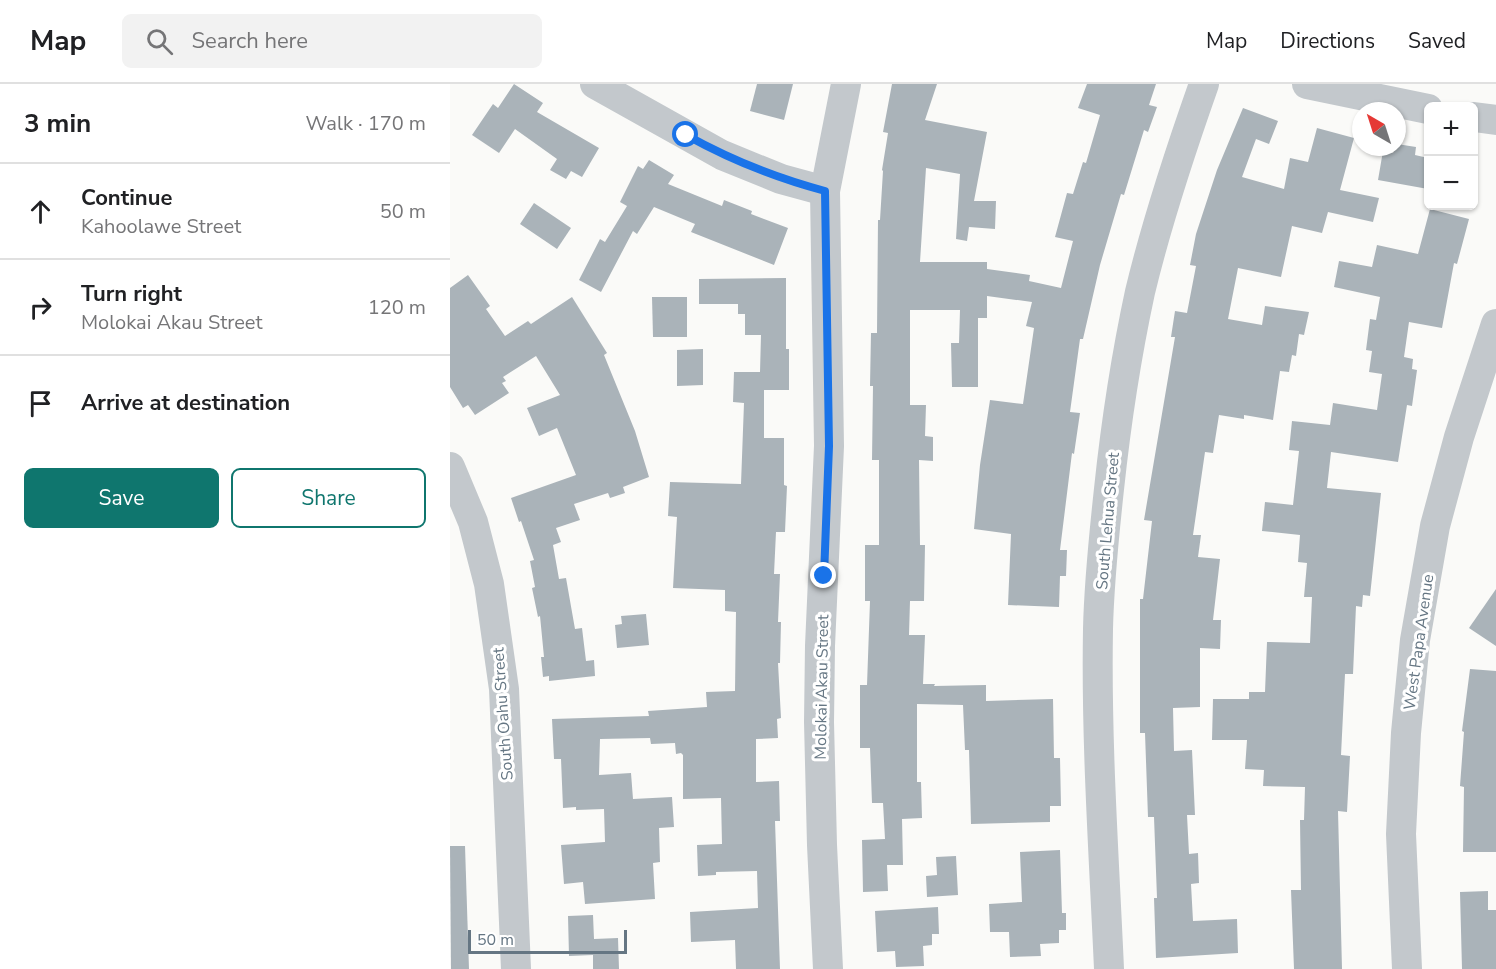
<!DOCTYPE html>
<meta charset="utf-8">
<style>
body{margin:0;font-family:"Nunito Sans",sans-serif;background:#f2f2f2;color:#202124}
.controls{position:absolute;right:18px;top:18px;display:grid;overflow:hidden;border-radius:9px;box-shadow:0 2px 4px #0004}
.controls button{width:54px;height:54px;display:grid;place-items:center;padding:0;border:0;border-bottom:2px solid #e0e0e0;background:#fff;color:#202124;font:30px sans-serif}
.compass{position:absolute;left:902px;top:18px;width:54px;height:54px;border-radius:50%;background:#fff;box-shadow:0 2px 4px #0004;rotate:321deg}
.scale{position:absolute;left:18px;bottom:15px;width:159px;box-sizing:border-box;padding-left:6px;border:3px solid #657683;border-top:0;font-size:16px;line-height:21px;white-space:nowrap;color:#657683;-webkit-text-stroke:4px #fff;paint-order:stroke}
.stop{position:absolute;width:18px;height:18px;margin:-14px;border:4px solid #1a73e8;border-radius:50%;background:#fff}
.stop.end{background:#1a73e8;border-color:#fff;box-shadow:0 2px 6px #0008}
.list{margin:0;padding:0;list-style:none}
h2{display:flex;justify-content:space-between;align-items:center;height:78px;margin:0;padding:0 24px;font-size:26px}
h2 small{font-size:20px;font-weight:400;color:#757577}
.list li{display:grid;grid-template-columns:39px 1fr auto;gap:18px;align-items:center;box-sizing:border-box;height:96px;padding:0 24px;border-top:2px solid #e0e0e0}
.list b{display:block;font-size:22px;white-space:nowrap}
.list p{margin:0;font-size:20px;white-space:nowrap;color:#757577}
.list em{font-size:20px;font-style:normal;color:#757577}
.actions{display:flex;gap:12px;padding:18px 24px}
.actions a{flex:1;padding:14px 0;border:2px solid #0f766e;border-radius:9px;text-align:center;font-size:21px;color:#0f766e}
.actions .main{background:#0f766e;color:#fff}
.icon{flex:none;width:33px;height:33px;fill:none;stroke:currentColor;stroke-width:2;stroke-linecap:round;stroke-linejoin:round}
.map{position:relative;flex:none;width:1046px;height:885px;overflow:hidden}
header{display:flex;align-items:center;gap:36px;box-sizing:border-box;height:84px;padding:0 30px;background:#fff;border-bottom:2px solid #e0e0e0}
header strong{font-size:28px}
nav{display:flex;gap:33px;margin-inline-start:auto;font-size:21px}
.search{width:420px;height:54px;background:#f2f2f2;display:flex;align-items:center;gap:15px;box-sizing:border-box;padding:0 21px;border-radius:9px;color:#757577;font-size:22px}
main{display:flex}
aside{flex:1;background:#fff}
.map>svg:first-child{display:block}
.building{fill:#aab3b9}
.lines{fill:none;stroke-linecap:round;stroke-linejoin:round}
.minor{stroke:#c3c8cc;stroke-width:30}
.route{stroke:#1a73e8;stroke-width:8}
.labels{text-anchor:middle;stroke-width:6;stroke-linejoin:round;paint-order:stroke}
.street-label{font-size:16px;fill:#657683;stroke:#fff}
</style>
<header>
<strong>Map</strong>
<div class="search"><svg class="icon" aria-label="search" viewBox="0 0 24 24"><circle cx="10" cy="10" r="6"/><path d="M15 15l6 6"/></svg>Search here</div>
<nav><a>Map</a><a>Directions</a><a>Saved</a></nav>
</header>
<main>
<aside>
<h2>3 min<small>Walk · 170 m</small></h2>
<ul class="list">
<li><svg class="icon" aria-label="ahead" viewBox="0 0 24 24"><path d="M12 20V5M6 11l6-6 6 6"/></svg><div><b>Continue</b><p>Kahoolawe Street</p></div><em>50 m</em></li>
<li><svg class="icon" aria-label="right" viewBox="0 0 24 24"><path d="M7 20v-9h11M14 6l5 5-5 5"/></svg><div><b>Turn right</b><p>Molokai Akau Street</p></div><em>120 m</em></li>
<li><svg class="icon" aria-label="arrive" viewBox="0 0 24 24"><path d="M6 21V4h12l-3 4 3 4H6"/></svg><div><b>Arrive at destination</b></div></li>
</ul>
<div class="actions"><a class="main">Save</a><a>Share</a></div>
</aside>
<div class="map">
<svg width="1046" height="885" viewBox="0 0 1046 885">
<rect width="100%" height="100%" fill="#fafaf8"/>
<g class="building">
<polygon points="64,0 93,19 87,28 149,64 132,93 121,87 116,95 100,86 107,75 65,45 49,69 22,51 43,20 48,24"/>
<polygon points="307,0 343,0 334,36 300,27"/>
<polygon points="442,0 487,0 475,36 537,48 524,117 546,117 545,145 519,143 517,157 506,155 510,90 476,84 470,178 537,178 537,185 580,191 579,197 611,204 623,157 605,153 617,109 623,110 633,78 636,79 650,31 628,24 637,0 706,0 699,21 707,23 698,48 694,46 674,111 671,110 650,181 633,255 630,255 620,328 630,329 624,370 622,369 610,466 617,466 616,492 610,492 609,523 558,521 561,450 524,445 530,381 540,316 573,320 584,244 576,242 582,218 537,212 537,234 528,234 528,303 502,303 501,259 509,259 510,226 460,226 460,321 476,321 475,352 483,353 483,377 469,376 470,461 475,461 474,517 460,517 459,551 475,551 473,600 485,600 484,602 536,601 536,617 603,615 604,674 610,674 611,722 600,722 600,738 521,740 519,666 515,666 513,621 467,620 467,698 471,698 472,734 452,735 453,781 437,781 438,807 413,808 412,756 435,755 433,719 422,719 420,664 410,664 410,601 417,601 420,517 415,517 415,461 429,461 429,376 422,376 423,302 420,302 421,249 427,249 428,136 430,136 433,87 432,86 438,49 433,48"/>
<polygon points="793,24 828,37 819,60 806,55 792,93 834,105 840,74 858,78 867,44 904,54 890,106 929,114 923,138 878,128 872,149 842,142 831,193 788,184 778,235 812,241 815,222 859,228 854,251 849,250 846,272 842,271 839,288 830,287 823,336 794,331 794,335 769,331 763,369 755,368 743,451 751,451 748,473 770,475 763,536 771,536 770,565 750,564 750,623 723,624 724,667 742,666 745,731 737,731 739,770 748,769 749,799 741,800 743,837 787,835 788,869 706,874 704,814 707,814 704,733 698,733 695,649 690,649 690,515 693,515 702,437 694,436 725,253 721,253 725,227 737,229 746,182 740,181 746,150 767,86"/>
<polygon points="947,60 966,63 965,71 978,74 978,105 928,96 933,67 943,69"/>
<polygon points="199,76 224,91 218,100 272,122 274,116 302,127 301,130 338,144 324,181 241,148 245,140 204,123 187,150 183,147 151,208 129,196 150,155 155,158 177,122 170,118 188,82 193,85"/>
<polygon points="84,119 121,144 107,165 70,140"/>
<polygon points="980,125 1019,135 1007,180 1004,179 992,244 959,238 954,273 963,275 962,285 967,286 962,322 957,321 948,378 881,368 877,404 931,409 920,512 913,511 912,523 906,522 903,590 895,590 891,671 900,672 897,728 888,727 892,885 844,885 841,806 851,806 850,736 854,736 855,703 813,702 814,686 795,685 797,656 762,656 763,615 799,615 799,608 815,608 817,558 860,559 862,513 854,513 857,479 848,478 850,451 812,447 815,418 843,421 849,367 839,366 842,337 880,341 883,319 927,326 932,290 919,288 922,267 916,266 920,235 926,236 930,213 884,203 889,177 922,183 927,161 968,170"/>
<polygon points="18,191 40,222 36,225 55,252 78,237 81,240 122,213 157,269 154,271 185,347 199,393 173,403 175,409 160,414 158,409 124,420 130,436 106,444 111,458 103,461 109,495 116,494 125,545 132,544 136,577 144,576 145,592 99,597 99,592 93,593 91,573 94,573 90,532 88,533 82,504 85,503 80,477 84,476 71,437 69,438 61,414 126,391 107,344 89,352 77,324 110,311 86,272 53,293 56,297 52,299 59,309 25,331 18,321 13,324 0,303 0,204"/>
<polygon points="336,194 336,265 339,265 339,306 314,306 314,354 334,354 334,401 337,402 335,448 326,448 324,490 330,490 328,538 331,538 330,579 328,579 331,634 327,635 328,654 306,655 306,698 329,697 330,737 325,737 330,885 286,885 285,856 241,858 240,828 308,824 307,787 266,788 266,791 248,792 247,761 272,760 271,714 233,715 233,671 231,669 226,670 225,659 201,660 200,654 150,655 149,691 181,689 183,715 222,713 224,743 209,744 210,778 203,779 205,815 135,820 133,798 114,800 111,761 155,758 154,725 126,726 126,723 113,724 111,675 104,675 102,635 199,632 198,627 257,623 256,608 285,607 286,528 275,527 275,506 223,504 227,433 218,432 220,398 291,400 294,319 283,318 284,288 310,288 311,251 295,251 295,230 288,230 288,220 249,220 249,195"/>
<polygon points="202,213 237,213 237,253 203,253"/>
<polygon points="253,265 253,301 227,302 227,266"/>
<polygon points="1046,505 1046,562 1019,544"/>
<polygon points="196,530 199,561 167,564 165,541 172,540 171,532"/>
<polygon points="1020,585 1046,587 1046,768 1013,768 1014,703 1010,702 1014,648 1012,647"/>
<polygon points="0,762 15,762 19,885 1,885"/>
<polygon points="610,766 612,829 616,829 616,846 609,846 609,859 590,860 591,872 560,873 559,848 540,848 539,820 572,818 570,768"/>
<polygon points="506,772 508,811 477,813 476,792 487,791 486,773"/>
<polygon points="1038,807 1038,826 1046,826 1046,885 1012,885 1010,808"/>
<polygon points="488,823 489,850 482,850 482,861 473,862 474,882 446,883 445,867 427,868 425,827"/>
<polygon points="143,831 144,855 168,854 169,885 143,885 143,871 119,872 118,832"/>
</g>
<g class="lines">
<g class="minor">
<polyline points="145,0 272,71 331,95 375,107"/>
<polyline points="857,0 978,25"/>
<polyline points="1024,33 1046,36"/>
<polyline points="0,383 23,438 39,500 54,605 66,885"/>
<polyline points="378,885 372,761 369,638 370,562 379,362 375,107 396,0"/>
<path d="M 659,885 C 654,772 646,658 648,545 C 649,498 654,451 659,405 C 666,339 676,273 690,208 C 707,137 730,68 754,0"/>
<polyline points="957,885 951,750 956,649 965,556 985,442 1009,353 1046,240"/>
</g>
</g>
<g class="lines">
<path class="route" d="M 236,51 C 281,76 326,94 375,107 L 379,362 L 374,492"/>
</g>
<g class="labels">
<g class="street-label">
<text transform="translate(657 437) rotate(-85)" y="6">South Lehua Street</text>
<text transform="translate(968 558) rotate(-82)" y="6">West Papa Avenue</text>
<text transform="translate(371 603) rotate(-89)" y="6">Molokai Akau Street</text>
<text transform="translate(52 630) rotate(-94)" y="6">South Oahu Street</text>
</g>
</g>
</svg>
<div class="controls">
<button>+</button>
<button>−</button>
</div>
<svg class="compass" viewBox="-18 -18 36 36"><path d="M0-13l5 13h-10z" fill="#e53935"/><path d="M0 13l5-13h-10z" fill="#757577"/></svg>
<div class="scale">50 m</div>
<div class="stop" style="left:236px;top:51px"></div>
<div class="stop end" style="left:374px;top:492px"></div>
</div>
</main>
